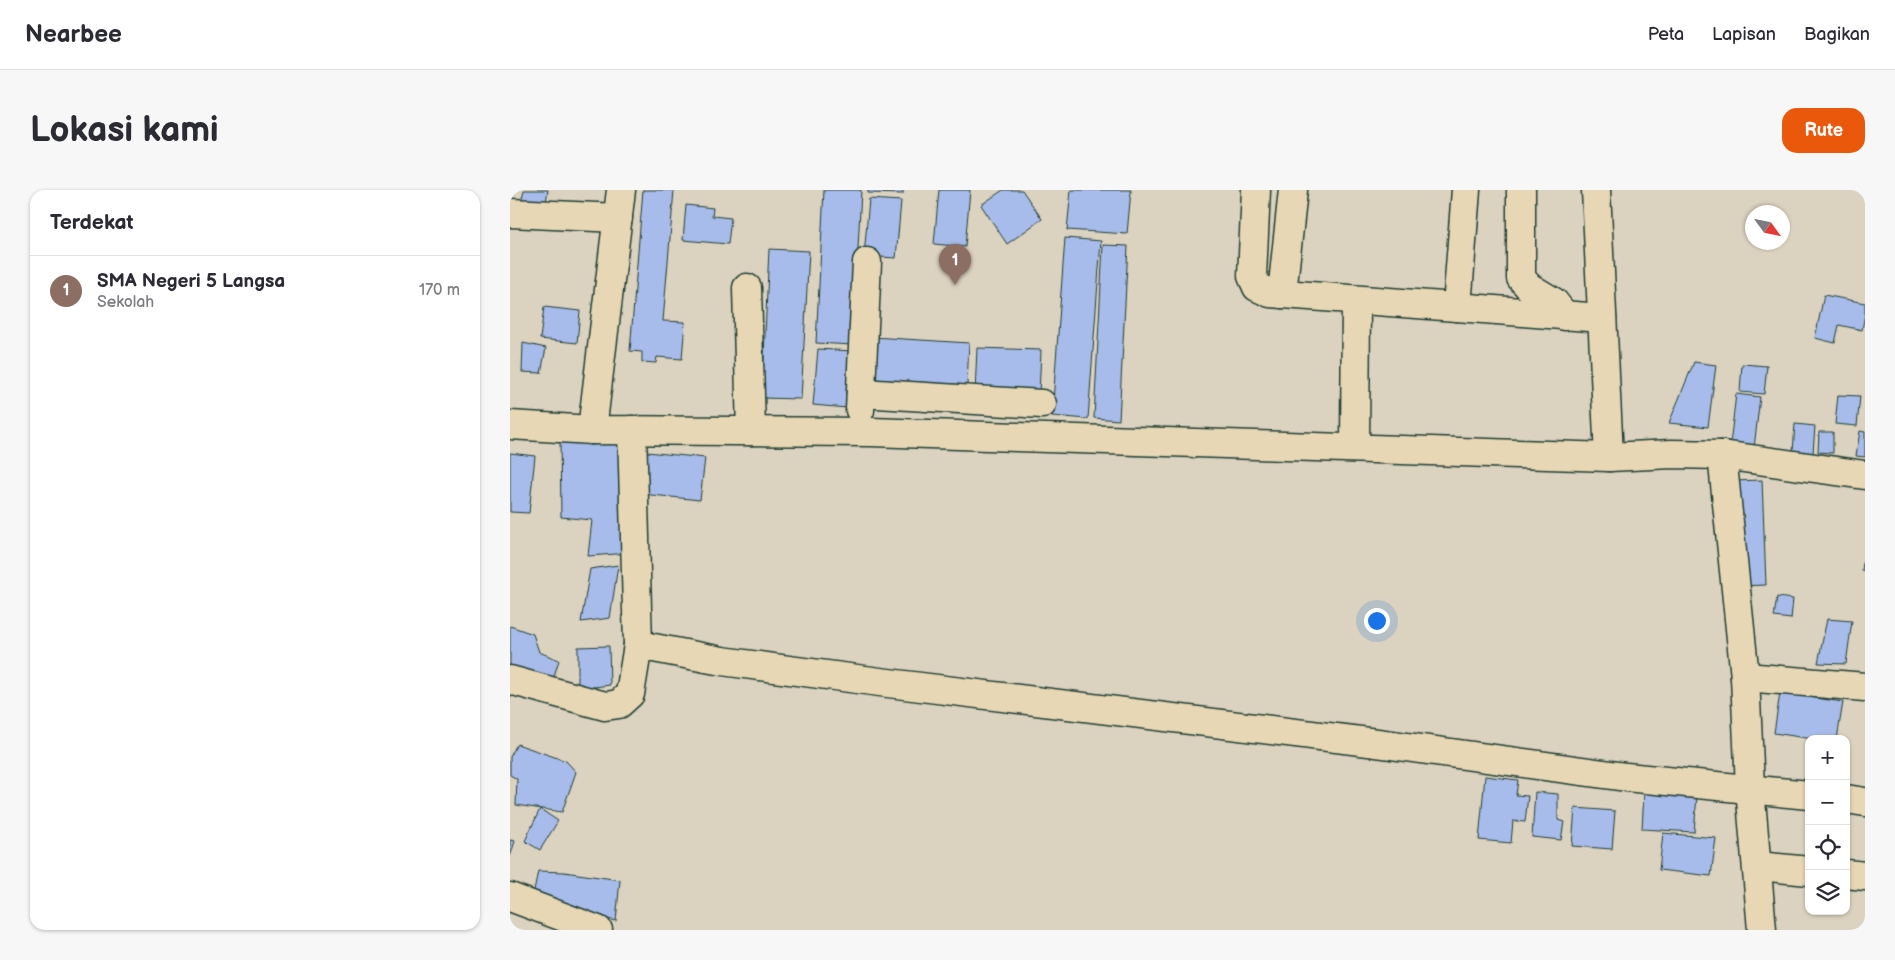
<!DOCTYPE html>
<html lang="id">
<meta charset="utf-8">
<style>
body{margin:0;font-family:"Balsamiq Sans",sans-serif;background:#f7f7f7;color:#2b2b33}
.controls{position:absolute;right:15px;bottom:15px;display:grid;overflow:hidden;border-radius:10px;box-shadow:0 1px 4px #0004}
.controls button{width:45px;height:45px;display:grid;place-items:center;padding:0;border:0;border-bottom:1px solid #e1e1e2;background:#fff;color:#2b2b33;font:25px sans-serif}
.compass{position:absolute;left:1235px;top:15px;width:45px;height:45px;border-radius:50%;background:#fff;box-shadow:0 1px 4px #0004;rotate:123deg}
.you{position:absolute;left:866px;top:430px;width:18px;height:18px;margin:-12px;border:4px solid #fff;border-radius:50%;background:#1a73e8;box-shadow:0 0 0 8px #1a73e833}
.badge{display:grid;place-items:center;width:32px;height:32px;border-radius:50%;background:#ea580c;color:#fff;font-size:16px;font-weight:700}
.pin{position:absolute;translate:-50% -41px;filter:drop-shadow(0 1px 2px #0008)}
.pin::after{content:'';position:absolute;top:26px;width:18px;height:15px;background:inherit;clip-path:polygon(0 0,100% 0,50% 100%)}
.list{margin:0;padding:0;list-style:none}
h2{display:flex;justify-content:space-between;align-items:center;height:65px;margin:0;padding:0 20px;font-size:21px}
h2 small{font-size:16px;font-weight:400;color:#7c7c81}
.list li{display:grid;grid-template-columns:32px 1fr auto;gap:15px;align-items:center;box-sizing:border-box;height:70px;padding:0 20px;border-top:1px solid #e1e1e2}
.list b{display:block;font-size:19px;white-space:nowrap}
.list p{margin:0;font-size:16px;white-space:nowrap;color:#7c7c81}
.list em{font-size:16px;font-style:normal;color:#7c7c81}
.icon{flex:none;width:28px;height:28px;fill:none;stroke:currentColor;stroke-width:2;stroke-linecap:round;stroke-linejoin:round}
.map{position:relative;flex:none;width:1355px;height:740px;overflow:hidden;border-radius:15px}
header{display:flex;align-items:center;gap:30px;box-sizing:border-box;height:70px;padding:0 25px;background:#fff;border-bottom:1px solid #e1e1e2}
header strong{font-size:24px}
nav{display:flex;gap:28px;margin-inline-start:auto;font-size:18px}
.intro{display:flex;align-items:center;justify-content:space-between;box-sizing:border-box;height:120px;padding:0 30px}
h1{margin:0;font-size:35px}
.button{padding:12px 22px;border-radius:15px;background:#ea580c;color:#fff;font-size:18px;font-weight:700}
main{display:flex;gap:30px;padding:0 30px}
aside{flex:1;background:#fff;border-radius:15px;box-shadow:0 1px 4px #0004}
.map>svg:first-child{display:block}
.building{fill:#a8bceb;stroke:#1f3d34}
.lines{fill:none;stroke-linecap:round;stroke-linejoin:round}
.minor-casing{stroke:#1f3d34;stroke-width:31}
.minor{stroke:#e8d7b4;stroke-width:28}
</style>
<header>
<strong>Nearbee</strong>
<nav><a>Peta</a><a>Lapisan</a><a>Bagikan</a></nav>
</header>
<div class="intro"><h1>Lokasi kami</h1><a class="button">Rute</a></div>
<main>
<aside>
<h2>Terdekat<small></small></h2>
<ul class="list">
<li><span class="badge" style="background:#8d6e63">1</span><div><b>SMA Negeri 5 Langsa</b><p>Sekolah</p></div><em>170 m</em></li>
</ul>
</aside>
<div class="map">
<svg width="1355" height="740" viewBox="0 0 1355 740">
<rect width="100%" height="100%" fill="#dbd2bf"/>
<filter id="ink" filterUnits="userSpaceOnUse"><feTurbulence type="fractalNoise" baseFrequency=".02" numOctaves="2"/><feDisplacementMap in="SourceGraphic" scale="10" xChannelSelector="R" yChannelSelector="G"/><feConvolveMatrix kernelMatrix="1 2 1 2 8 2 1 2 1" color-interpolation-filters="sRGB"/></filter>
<g filter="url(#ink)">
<g class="building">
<polygon points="14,0 38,0 35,18 10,16"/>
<polygon points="133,0 164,0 153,131 175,132 172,169 147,167 146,173 132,172 132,162 120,161"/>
<polygon points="314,0 351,0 343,155 306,153"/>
<polygon points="358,0 393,0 393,4 358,3"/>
<polygon points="429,0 460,0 455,57 424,54"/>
<polygon points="493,0 512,0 532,29 497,54 471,15"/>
<polygon points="561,0 621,0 617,44 557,40"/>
<polygon points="359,9 391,11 386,68 354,66"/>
<polygon points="176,15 203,18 202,26 221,28 218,54 173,50"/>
<polygon points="555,48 591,51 578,229 542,226"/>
<polygon points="593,55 618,56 609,230 584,228"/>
<polygon points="259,59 299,61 291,209 252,208"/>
<polygon points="1314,105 1355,113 1355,124 1352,140 1329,135 1325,153 1305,148"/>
<polygon points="34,117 70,121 67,153 30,149"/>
<polygon points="362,147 459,153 457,195 359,189"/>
<polygon points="13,153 36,158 31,183 12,182"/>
<polygon points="467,158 531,160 529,205 465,203"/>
<polygon points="308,159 342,161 337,218 303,215"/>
<polygon points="1184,172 1206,175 1198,237 1159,233"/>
<polygon points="1232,174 1257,176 1254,204 1230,202"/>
<polygon points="1226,204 1250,207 1244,258 1220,255"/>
<polygon points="1328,205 1350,206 1347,236 1325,234"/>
<polygon points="1285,234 1305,236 1303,263 1283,262"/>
<polygon points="1350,241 1355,242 1355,267 1346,266"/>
<polygon points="1309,242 1323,242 1323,263 1308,262"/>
<polygon points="50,250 119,252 120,363 78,366 82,330 51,327"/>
<polygon points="137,262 195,268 190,310 132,304"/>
<polygon points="0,263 25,266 19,323 0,322"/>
<polygon points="1252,290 1256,395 1227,396 1223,291"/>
<polygon points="1355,359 1355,381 1352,380"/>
<polygon points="108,375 100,428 71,432 80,379"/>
<polygon points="1267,407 1283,409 1281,429 1264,427"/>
<polygon points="1317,429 1342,431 1336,474 1308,473"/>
<polygon points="0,436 23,444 29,462 49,470 43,489 0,480"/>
<polygon points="99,456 100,495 68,499 68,457"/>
<polygon points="1270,503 1333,512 1327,549 1303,549 1264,543"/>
<polygon points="7,554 56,571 66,582 52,622 6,615 7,589 0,585 0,567"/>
<polygon points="975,586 1008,590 1006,605 1018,606 1015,632 1003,631 1001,653 969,650"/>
<polygon points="1025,602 1048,604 1048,630 1054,632 1051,650 1022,647"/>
<polygon points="1134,602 1187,606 1184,642 1132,639"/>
<polygon points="1065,618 1105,621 1102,659 1062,656"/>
<polygon points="30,619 48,631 30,660 15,651"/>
<polygon points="1153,643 1206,648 1201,686 1149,680"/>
<polygon points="0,650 5,651 0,667"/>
<polygon points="28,681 54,682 110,690 106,731 22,710"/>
</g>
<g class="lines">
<defs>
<g id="minor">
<polyline points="746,0 742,86 747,97 760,103 1092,128"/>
<polyline points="1011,0 1011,88 1019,97 1044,112 1055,126"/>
<polyline points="1086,0 1099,267"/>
<polyline points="0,23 108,28"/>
<polyline points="237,98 241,241"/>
<polyline points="772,104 783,0"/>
<polyline points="947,117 956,0"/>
<polyline points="351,203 532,214"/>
<polyline points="350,220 357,72"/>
<polyline points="0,235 82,240 361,242 1099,267 1162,264 1212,265 1355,285"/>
<polyline points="82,240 111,0"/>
<polyline points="845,257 846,110"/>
<polyline points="1212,265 1235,487 1240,598 1252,740"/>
<polyline points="128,455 212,471 370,492 867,553 1116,587 1299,605"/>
<polyline points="1235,487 1355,497"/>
<polyline points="0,490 95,516 109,514 120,504 128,455 122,240"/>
<polyline points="1336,609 1355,612"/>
<polyline points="1248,676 1299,681"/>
<polyline points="1336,684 1355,686"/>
<polyline points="0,707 88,740"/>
</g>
</defs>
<use href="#minor" class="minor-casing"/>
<use href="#minor" class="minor"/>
</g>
</g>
</svg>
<div class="controls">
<button>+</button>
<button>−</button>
<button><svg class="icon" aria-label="locate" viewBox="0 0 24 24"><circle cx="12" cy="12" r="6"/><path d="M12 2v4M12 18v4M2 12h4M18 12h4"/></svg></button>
<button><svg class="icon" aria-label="layers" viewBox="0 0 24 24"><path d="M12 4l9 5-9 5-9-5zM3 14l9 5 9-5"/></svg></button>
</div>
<svg class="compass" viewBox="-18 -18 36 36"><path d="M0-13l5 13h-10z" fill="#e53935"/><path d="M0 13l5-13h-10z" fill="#7c7c81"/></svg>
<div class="you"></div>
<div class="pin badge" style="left:445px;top:95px;background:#8d6e63">1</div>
</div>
</main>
